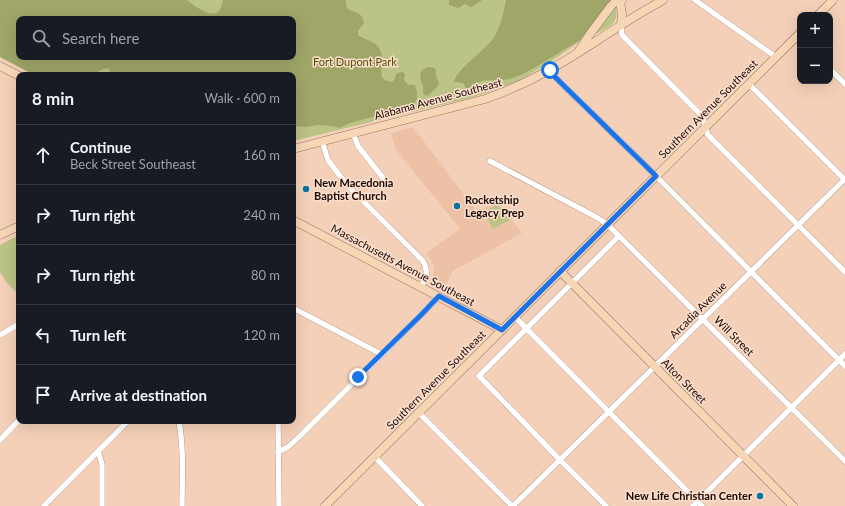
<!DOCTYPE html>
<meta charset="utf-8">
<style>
body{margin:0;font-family:Lato,sans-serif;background:#242831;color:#f1f3f6}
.controls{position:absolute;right:12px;top:12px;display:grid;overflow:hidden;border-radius:8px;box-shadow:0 4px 16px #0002}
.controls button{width:36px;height:36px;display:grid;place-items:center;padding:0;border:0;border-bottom:1px solid #363941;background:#171b24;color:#f1f3f6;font:20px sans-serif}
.stop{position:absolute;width:12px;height:12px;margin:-9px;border:3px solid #1a73e8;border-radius:50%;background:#fff}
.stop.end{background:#1a73e8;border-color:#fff;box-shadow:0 1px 4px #0008}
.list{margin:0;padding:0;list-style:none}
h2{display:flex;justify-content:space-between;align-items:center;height:52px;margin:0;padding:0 16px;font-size:17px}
h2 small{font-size:13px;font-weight:400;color:#9ea1a6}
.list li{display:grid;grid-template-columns:26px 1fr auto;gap:12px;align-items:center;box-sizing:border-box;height:60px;padding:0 16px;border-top:1px solid #363941}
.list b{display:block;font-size:15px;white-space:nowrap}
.list p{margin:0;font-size:13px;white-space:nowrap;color:#9ea1a6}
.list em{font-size:13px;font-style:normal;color:#9ea1a6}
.icon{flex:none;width:22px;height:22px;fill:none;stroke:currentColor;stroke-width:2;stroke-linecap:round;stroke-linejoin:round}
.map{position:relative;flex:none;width:845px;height:506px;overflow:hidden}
.search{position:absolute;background:#171b24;box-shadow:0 4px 16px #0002;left:16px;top:16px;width:280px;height:44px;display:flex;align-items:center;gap:10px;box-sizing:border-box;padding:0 14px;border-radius:8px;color:#9ea1a6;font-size:15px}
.panel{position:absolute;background:#171b24;box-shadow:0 4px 16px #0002;left:16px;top:72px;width:280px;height:352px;border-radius:8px}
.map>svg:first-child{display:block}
.built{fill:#edc1a6}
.green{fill:#bbc386;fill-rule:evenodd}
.forest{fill:#9fa668;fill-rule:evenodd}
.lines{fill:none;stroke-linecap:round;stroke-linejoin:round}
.street-casing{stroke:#987661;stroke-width:6}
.secondary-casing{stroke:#987661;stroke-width:9}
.street{stroke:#fff;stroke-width:5.5}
.secondary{stroke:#f7d6b6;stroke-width:8}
.route{stroke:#1a73e8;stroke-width:5}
.poi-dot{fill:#07749f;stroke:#fddecc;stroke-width:1.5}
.labels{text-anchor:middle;stroke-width:3;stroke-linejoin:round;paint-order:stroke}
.park-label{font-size:11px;fill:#4c5103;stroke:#fddecc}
.street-label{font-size:11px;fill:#150903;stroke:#fddecc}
.poi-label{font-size:11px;font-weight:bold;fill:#150903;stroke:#fddecc;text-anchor:start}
</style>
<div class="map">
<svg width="845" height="506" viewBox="0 0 845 506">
<rect width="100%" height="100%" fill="#f5d0b8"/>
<polygon class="built" points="413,127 477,212 497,201 522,233 453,271 445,287 432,280 434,270 434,266 426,253 460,229 396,150 391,133"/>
<g class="green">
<path d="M 0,0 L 608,0 L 582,40 L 553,60 L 517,82 L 474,97 L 293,141 L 293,75 L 36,75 L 0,57 ZM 19,19 L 293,19 L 293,57 L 19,57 Z"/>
<path d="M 615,7 L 616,7 C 619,25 608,27 594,35 Z"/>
<path d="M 497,204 L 510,220 L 493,229 C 487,222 490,218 485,212 Z"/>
<polygon points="19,235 19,295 7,283 0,272 0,245"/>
</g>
<g class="forest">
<path d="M 0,0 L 187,0 C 193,5 210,18 218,12 C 221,9 222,4 223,0 L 346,0 L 346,5 L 348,9 C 356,14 362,11 364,23 L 358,31 L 358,35 C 365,40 373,40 379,48 C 388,61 372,80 392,82 C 396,80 394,76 397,73 L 403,72 L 405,74 L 404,80 L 408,85 L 415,85 L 417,93 L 417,99 L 413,105 L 398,110 L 353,122 L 339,128 L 332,126 L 317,125 L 306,127 L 293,126 L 293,75 L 110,75 L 109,69 L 107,68 L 99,71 L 94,75 L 34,75 L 0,57 ZM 19,19 L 293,19 L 293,57 L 19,57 Z"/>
<path d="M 449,0 L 482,0 L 478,3 C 475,4 473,7 470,7 C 468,6 466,4 464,4 L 460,7 L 458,8 L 449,5 Z"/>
<path d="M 506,0 L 611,0 L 580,40 L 539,65 L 523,74 L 510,79 L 496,81 L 489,80 L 481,81 L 476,84 L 473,89 L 470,89 L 466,88 L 463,83 L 454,82 C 455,71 485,50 493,39 C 501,27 503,13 506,0 Z"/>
<path d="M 429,67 C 439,68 434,71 437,78 C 437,80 439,81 439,83 L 438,86 L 428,96 L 424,95 L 423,93 C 423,92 423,87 423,86 C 420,77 417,70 429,67 Z"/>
</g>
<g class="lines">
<defs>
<g id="street">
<polyline points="695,0 776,57"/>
<polyline points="621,25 622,35 702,116 708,135 845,272"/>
<polyline points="830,69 845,84"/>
<polyline points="550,70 556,78 656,176 845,366"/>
<polyline points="749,84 845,180"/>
<polyline points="353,133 358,146 387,183"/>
<path d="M 322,141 L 328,160 L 347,185 L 423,261 C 429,272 426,277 421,287"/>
<polyline points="490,161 598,218 608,225 845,461"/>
<polyline points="293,308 381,354"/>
<polyline points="515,317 702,506"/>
<polyline points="0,335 19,324"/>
<polyline points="419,413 512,506"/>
<path d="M 179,421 C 184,449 182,478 182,506"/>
<polyline points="278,421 279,506"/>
<polyline points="0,440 19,420"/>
<polyline points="98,451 102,464 102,506"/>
<polyline points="278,452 288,447 299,437 421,315 439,296"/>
<polyline points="375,457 422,506"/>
<polyline points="44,506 128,421"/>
<polyline points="513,506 845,179"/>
<polyline points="606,506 560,460 479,376 619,236"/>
<polyline points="693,506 845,354"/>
</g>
<g id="secondary">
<polyline points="620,1 622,14 621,25"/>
<polyline points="818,15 833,0"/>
<polyline points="578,52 590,34 611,6 614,3 622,0"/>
<polyline points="0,66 19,76"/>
<path d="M 293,149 L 485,99 C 535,82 577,54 621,25 C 635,16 649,8 663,0"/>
<polyline points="293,220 502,330"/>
<polyline points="0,235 19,226"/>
<polyline points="560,271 793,506"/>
<polyline points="325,506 800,33"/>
</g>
</defs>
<use href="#street" class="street-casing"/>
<use href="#secondary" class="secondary-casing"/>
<use href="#street" class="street"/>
<use href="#secondary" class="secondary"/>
</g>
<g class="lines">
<polyline class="route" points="358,377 421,315 439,296 502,330 656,176 555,77 550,70"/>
</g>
<g class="poi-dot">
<circle cx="306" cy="189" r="4"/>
<circle cx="457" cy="206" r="4"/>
<circle cx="760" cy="496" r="4"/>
</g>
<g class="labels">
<g class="park-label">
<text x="355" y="66">Fort Dupont Park</text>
</g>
<g class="street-label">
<text transform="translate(438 99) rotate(-15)" y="4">Alabama Avenue Southeast</text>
<text transform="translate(708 109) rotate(-45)" y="4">Southern Avenue Southeast</text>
<text transform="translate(403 265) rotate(28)" y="4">Massachusetts Avenue Southeast</text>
<text transform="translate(698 310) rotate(-45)" y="4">Arcadia Avenue</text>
<text transform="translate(734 336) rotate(45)" y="4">Will Street</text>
<text transform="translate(436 380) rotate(-45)" y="4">Southern Avenue Southeast</text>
<text transform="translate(684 381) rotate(45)" y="4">Alton Street</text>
</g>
<g class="poi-label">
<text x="314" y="187">New Macedonia<tspan x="314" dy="13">Baptist Church</tspan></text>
<text x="465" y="204">Rocketship<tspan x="465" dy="13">Legacy Prep</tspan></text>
<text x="752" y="500" text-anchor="end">New Life Christian Center</text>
</g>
</g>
</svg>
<div class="controls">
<button>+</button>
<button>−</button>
</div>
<div class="stop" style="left:550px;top:70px"></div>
<div class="stop end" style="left:358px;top:377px"></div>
<div class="search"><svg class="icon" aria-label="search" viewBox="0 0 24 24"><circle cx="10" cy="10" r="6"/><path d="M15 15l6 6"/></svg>Search here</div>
<section class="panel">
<h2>8 min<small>Walk · 600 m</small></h2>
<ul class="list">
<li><svg class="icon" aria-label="ahead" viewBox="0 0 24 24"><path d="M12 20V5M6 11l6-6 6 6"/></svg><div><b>Continue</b><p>Beck Street Southeast</p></div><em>160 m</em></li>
<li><svg class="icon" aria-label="right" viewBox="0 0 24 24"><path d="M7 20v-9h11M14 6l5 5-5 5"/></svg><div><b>Turn right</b></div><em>240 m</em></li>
<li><svg class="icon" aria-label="right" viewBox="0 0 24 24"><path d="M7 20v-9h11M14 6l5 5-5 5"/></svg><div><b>Turn right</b></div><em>80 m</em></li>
<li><svg class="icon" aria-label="left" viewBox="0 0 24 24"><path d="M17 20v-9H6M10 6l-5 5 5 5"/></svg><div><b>Turn left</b></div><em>120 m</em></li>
<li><svg class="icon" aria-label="arrive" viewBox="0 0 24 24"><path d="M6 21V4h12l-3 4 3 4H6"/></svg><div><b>Arrive at destination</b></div></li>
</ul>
</section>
</div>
